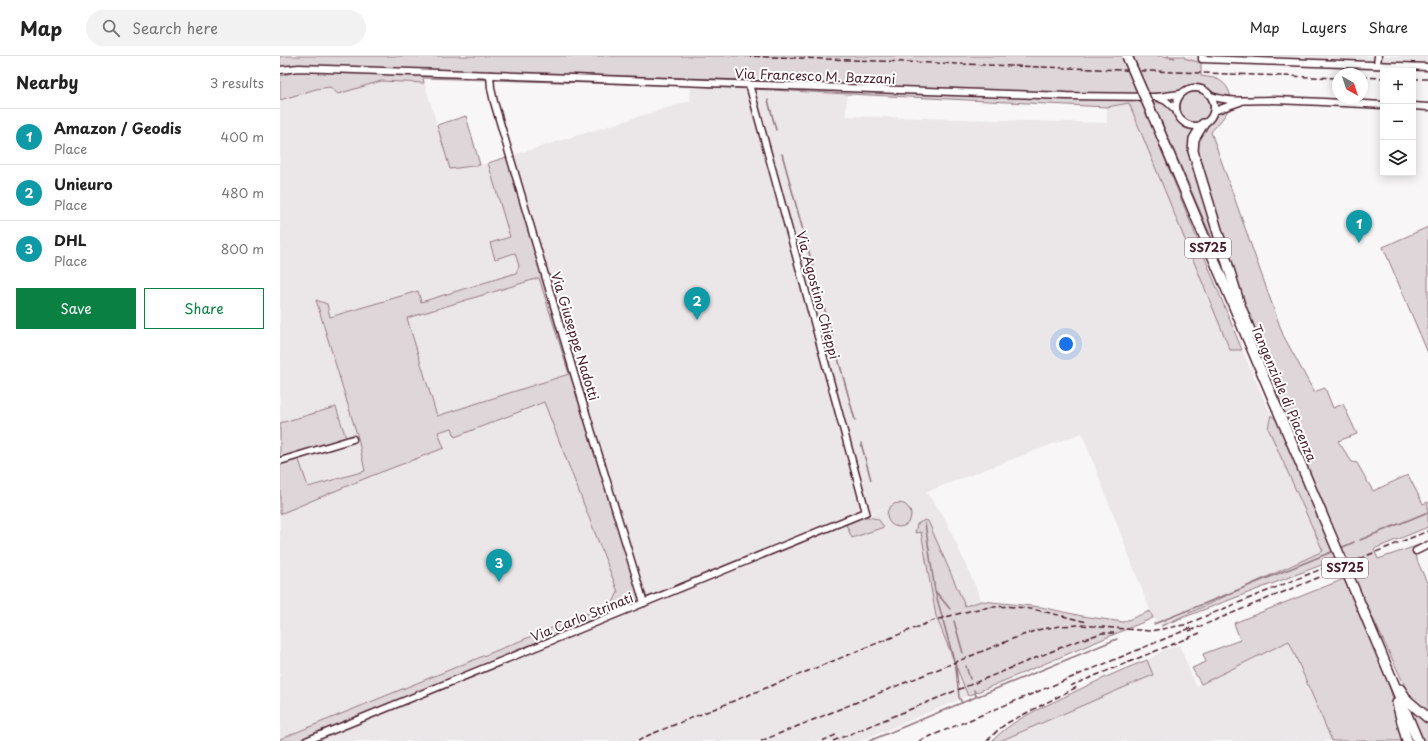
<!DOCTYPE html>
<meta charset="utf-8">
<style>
body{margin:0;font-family:"Playpen Sans",sans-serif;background:#f2f2f2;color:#222}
.controls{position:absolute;right:12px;top:12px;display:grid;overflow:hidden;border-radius:0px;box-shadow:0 2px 10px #0003}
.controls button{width:36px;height:36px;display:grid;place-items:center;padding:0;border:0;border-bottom:1px solid #e0e0e0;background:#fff;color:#222;font:20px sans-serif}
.compass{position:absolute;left:1052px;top:12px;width:36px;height:36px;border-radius:50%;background:#fff;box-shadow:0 2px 10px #0003;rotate:141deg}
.you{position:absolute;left:786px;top:288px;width:14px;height:14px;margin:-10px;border:3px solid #fff;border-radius:50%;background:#1a73e8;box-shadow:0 0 0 6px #1a73e833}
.badge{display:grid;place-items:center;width:26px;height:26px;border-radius:50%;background:#0b8043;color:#fff;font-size:13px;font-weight:700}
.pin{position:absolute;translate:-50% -33px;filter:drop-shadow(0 1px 2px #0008)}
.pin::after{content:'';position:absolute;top:21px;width:14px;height:12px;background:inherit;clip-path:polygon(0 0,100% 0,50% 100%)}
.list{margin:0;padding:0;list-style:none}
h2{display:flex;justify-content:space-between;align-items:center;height:52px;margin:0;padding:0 16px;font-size:17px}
h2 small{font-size:13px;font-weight:400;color:#767676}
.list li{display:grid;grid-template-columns:26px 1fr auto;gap:12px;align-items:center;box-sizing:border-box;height:56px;padding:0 16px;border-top:1px solid #e0e0e0}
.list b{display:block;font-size:15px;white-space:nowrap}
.list p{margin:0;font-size:13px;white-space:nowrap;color:#767676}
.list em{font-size:13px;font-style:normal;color:#767676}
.actions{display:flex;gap:8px;padding:12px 16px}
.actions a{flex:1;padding:9px 0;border:1px solid #0b8043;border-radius:0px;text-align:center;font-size:14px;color:#0b8043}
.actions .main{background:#0b8043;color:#fff}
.icon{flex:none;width:22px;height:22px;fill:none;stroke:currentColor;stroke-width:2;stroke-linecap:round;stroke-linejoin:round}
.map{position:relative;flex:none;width:1148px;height:685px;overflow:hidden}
header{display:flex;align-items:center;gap:24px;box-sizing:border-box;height:56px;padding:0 20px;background:#fff;border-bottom:1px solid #e0e0e0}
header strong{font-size:19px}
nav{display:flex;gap:22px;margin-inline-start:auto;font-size:14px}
.search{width:280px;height:36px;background:#f2f2f2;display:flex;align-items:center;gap:10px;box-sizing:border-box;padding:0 14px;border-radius:22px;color:#767676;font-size:15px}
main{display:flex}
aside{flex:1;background:#fff}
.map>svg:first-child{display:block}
.built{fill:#ebe6e8;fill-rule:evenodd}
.green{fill:#ded6d9;stroke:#947a82;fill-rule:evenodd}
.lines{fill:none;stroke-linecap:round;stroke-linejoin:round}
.stream{stroke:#8f747b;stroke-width:1.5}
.minor-casing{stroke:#4a1f2b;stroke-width:9}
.highway-casing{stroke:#4a1f2b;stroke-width:12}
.minor{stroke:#fff;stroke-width:6}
.highway{stroke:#fff;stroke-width:9}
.rail{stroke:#4a1f2b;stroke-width:1.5;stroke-dasharray:6 3;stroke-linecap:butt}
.highway-bridge-casing{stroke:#4a1f2b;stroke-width:12;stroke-linecap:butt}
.highway-bridge{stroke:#fff;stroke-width:9}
.labels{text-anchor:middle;stroke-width:4;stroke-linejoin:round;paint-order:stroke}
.shield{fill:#fff;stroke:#80626b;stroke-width:1}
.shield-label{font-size:12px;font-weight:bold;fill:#4a1f2b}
.street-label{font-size:13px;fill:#4a1f2b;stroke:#fff}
</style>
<header>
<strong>Map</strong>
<div class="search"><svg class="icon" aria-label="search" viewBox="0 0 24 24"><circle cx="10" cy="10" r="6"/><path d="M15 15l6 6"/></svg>Search here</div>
<nav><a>Map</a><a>Layers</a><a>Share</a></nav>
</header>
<main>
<aside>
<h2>Nearby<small>3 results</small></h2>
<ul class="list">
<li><span class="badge" style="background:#0f9aa8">1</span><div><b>Amazon / Geodis</b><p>Place</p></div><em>400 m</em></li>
<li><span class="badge" style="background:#0f9aa8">2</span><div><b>Unieuro</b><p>Place</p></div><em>480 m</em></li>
<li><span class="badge" style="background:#0f9aa8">3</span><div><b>DHL</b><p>Place</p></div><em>800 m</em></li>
</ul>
<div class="actions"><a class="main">Save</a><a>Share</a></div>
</aside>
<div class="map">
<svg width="1148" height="685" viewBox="0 0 1148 685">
<rect width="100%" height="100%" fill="#f8f6f7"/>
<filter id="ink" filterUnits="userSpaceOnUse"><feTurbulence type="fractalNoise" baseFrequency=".025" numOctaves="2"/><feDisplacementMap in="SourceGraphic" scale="8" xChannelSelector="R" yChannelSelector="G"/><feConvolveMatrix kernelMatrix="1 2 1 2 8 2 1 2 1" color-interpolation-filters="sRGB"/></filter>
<g filter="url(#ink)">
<g class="built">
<polygon points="904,0 1148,0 1148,7 921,7 903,2"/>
<path d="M 0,20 L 143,22 L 157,69 L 186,60 L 201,109 L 410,45 L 411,30 L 567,38 L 566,60 L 827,67 L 827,51 L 849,47 L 950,294 L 962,294 L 991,359 L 988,372 L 1043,496 L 881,570 L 873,562 L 802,377 L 646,436 L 664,460 L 702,545 L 657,560 L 688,640 L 580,685 L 0,685 ZM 605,451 L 605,452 L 435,520 L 565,466 Z"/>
<polygon points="1009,585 1052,685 720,685 872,619 867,604 882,595 899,589 916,630"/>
</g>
<g class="green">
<path d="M 0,0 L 882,0 L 895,2 L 887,0 L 904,0 L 904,2 L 921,7 L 921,20 C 926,21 934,21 939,24 C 943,26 946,29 948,33 C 957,50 942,63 931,76 L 1003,279 L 1034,336 L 1045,332 L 1053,352 L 1063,348 L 1077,378 L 1058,385 L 1072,406 L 1077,407 L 1093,435 L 1128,419 L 1143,448 L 1148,446 L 1148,471 L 1094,493 L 1098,503 L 1148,486 L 1148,488 L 1133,495 L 1148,529 L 1148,656 L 1130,641 L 1073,520 L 1052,505 L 881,570 L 1043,495 L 988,372 L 991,359 L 1010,376 L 946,215 L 873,46 C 901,47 889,72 913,74 C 945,75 946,29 916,28 C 907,27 904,33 897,35 C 885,40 873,42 862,46 L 962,294 L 950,294 L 849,47 L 827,51 L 411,30 L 143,22 L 144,27 L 101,25 L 58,38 L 50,31 L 36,33 L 0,44 L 0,20 L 11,17 L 0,14 Z"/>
<circle cx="915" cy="51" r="15"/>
<polygon points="186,60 200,109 170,113 157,69"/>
<path d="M 227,101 L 364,548 L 26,685 L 0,685 L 0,683 L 333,547 L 338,536 L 264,346 L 175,381 L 172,372 L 158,376 L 164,392 L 91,420 L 0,458 L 0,367 L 56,351 L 67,385 L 18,401 L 28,431 L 85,415 L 78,382 L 36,244 L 47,248 L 50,261 L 138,235 L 141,246 L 236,217 L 239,210 L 235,197 L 215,203 L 210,187 L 230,181 L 208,107 ZM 259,222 L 289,318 L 157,360 L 127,262 Z"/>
<polygon points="1148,171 1148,297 1103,191"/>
<circle cx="619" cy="459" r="12"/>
<polygon points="582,460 598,463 604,471 572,482 565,466"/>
<polygon points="645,464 648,465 685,550 702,545 761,551 802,560 843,566 870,555 873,562 688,640 656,560 641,476 635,477 637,468"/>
<polygon points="1064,523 1104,616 1111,636 1125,685 1052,685 1009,585 921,628 912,612 926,606 923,598 960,584 954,567"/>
<path d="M 867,604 L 873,619 L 720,685 L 712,685 C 732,664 757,654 782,642 C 810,628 838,615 867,604 Z"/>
<polygon points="1129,651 1148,666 1148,685 1143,685"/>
</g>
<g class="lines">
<g class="stream">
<polyline points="488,44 496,74"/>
<polyline points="502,98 575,364"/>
<polyline points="581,387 591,424"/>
<polyline points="645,467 655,535 676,612 679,641 682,647"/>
<polyline points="1080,484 1148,456"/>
<polyline points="1061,492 1074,486"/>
<polyline points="656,536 670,553"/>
<polyline points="674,565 683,597"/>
<polyline points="874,568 1054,495"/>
<polyline points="686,610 690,623"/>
<polyline points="694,634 696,640"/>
<polyline points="589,685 837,583"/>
</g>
<defs>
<g id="minor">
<polyline points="922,0 922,3 1148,11"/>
<polyline points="1097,9 1098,0"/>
<polyline points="0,14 19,12 47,13 787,40 877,41 900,38"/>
<polyline points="210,19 211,32 214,46 295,321 364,547"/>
<circle cx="915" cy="51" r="19"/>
<path d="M 931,40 C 951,47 972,44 992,44 C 1029,45 1066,47 1103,49"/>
<polyline points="877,41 886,45 896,54"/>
<polyline points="1133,50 1148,51"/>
<polyline points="934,55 960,46"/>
<polyline points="0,405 73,383"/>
<polyline points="1136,495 1148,489"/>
<polyline points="26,685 586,456 469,28"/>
</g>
<g id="highway">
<polyline points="873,60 1047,470"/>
<polyline points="923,68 914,83 913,95 960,249 971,277"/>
<polyline points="1083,554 1138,685"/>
<polyline points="1120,633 1127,644 1148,662"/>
<polyline points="1117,647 1127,685"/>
</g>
</defs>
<use href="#minor" class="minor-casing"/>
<use href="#highway" class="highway-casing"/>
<use href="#minor" class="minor"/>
<use href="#highway" class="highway"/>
<g class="rail">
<polyline points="465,0 1058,22"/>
<polyline points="1082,21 1103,22"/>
<polyline points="1133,23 1148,23"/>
<polyline points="1046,516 1148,475"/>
<polyline points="909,575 1052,516"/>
<polyline points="790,630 920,577"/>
<path d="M 358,685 L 369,679 L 655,564 C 674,559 693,553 712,551 C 744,548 776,559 807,566"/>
<polyline points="481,685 735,582 757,574 780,570 800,569 870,575 904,569 1051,509"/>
<polyline points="542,685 558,678"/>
<polyline points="553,685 792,587 822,577 834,577"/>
<polyline points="639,685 913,571"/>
<polyline points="707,685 718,674 727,667 797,631"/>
</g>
<defs>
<g id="highway-bridge">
<polyline points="847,0 873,60"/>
<polyline points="1047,470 1083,554"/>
</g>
</defs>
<use href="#highway-bridge" class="highway-bridge-casing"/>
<use href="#highway-bridge" class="highway-bridge"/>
</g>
</g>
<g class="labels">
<g class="shield">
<rect x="905" y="182" width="46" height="20" rx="3"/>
<rect x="1042" y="502" width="46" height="20" rx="3"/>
</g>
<g class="shield-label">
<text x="928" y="196">SS725</text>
<text x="1065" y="516">SS725</text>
</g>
<g class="street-label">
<text transform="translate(535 20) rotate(2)" y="5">Via Francesco M. Bazzani</text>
<text transform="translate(538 239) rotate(75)" y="5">Via Agostino Chieppi</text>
<text transform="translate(295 280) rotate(73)" y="5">Via Giuseppe Nadotti</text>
<text transform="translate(1004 337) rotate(67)" y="5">Tangenziale di Piacenza</text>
<text transform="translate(302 561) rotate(-22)" y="5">Via Carlo Strinati</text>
</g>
</g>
</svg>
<div class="controls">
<button>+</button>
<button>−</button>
<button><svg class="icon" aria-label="layers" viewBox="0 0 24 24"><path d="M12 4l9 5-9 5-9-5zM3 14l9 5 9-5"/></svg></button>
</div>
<svg class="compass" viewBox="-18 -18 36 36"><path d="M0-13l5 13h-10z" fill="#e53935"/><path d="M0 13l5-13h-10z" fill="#767676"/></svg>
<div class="you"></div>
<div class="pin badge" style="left:1079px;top:187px;background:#0f9aa8">1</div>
<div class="pin badge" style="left:417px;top:264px;background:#0f9aa8">2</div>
<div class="pin badge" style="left:219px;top:526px;background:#0f9aa8">3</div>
</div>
</main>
